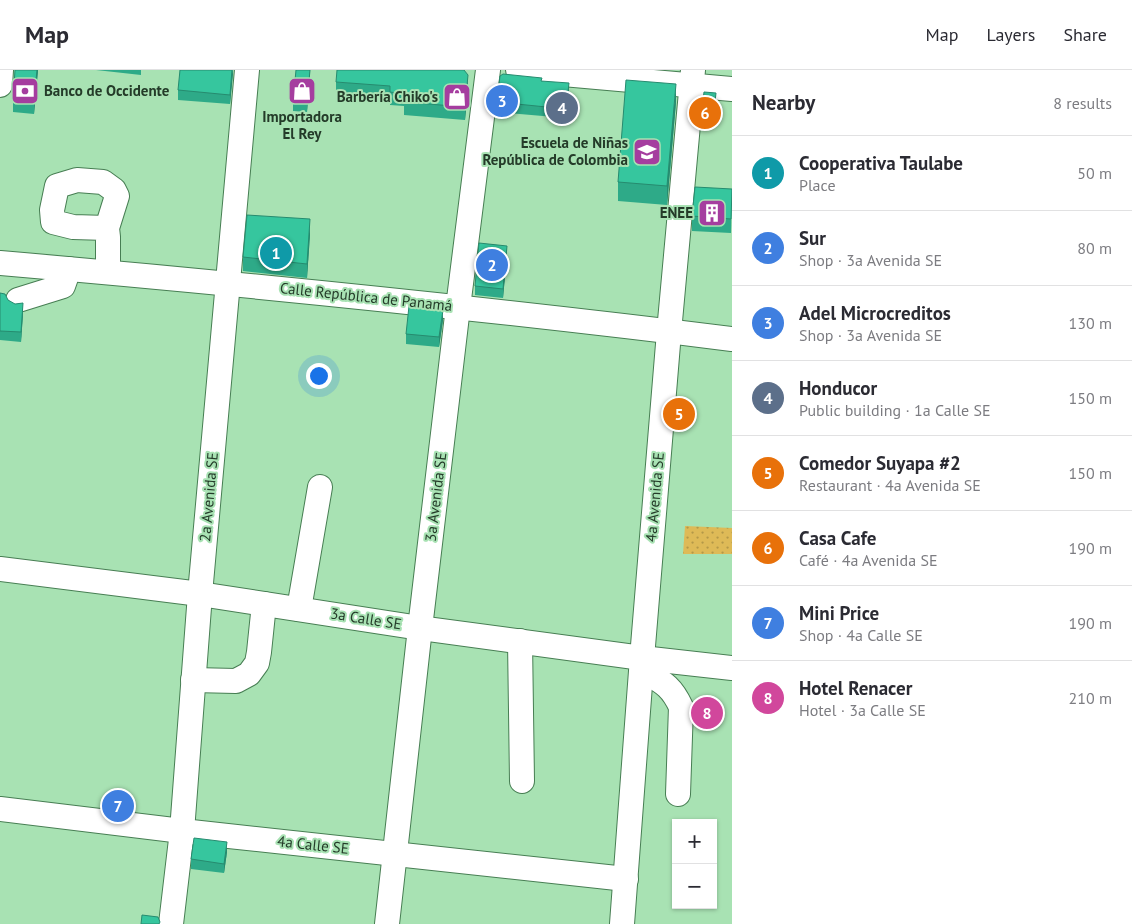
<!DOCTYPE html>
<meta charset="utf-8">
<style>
body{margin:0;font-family:"PT Sans",sans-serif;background:#f7f7f7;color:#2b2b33}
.controls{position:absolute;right:15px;bottom:15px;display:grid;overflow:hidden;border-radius:0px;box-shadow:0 1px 4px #0004}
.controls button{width:45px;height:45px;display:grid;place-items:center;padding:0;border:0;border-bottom:1px solid #e1e1e2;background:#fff;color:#2b2b33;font:25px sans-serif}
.you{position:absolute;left:318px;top:305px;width:18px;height:18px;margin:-12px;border:4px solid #fff;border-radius:50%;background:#1a73e8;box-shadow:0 0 0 8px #1a73e833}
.badge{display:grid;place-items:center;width:32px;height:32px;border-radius:50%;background:#ea580c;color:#fff;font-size:16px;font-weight:700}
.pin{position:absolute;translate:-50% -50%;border:2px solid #fff;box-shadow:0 1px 5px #0006}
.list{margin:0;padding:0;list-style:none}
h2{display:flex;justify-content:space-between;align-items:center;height:65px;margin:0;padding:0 20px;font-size:21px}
h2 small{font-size:16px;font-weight:400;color:#7c7c81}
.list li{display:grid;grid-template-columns:32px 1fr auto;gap:15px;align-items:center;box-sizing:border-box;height:75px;padding:0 20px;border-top:1px solid #e1e1e2}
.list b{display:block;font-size:19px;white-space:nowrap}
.list p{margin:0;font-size:16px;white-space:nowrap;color:#7c7c81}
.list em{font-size:16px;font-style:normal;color:#7c7c81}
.map{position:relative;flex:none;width:732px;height:854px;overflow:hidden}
header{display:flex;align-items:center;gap:30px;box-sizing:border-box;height:70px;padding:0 25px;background:#fff;border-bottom:1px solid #e1e1e2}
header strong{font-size:24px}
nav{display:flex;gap:28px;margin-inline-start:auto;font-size:18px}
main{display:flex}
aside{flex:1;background:#fff}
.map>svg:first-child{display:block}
.grass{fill:url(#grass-dots)}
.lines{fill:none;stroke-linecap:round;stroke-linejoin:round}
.minor-casing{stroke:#477e53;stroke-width:26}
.minor{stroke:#fff;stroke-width:24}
.wall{fill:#2eaa88}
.shaded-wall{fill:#268b6f}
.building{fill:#36c69e;stroke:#268b6f}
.labels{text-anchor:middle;stroke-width:4;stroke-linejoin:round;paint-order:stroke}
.poi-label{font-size:15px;font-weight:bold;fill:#243b29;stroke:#a8e2b3;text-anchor:end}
.street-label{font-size:15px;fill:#243b29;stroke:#a8e2b3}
</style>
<header>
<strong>Map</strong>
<nav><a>Map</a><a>Layers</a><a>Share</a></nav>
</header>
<main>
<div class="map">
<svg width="732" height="854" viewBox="0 0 732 854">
<defs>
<pattern id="grass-dots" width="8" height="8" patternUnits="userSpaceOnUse" patternTransform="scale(1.25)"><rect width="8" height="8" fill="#deba57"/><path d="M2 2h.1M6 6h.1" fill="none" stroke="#b49848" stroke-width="1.8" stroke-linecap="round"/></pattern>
</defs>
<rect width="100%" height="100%" fill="#a8e2b3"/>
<polygon class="grass" points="685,456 732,458 732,484 683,484"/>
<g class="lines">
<defs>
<g id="minor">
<polyline points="518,0 732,19"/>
<polyline points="0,15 1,0"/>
<polyline points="107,158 117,126 114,120 103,112 77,110 57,116 52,140 53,152 73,157 107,158 108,167 108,202"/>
<path d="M 0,193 C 244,214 489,239 732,269"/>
<polyline points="18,230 63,216 69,199"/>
<polyline points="0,499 200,524 420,558 642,588 732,598"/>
<polyline points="299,539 320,417"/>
<polyline points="520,571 522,711"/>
<path d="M 642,600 C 662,612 671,615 681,637 L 678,724"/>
<polyline points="193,610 236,611 249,604 257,593 259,582 264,534"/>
<polyline points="0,739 182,761 626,809"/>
<polyline points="171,854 182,761 200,524 247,0"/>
<polyline points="387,854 420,558 458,237 488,0"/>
<polyline points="622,854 642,588 669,262 693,0"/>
</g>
</defs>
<use href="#minor" class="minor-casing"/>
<use href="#minor" class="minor"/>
</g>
<g class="wall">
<polygon points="15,0 38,0 34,44 13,42 13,30"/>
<polygon points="96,0 141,0 141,5"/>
<polygon points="233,0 230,34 178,30 178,20"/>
<polygon points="310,0 307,42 293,41 293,31"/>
<polygon points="542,11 569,23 566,48 497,42 497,32"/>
<polygon points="336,12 468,17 465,50 404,45 404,36 390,35 390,28 336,24"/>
<polygon points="676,32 667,135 618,131 618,112"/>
<polygon points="716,33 714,51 702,49 702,40"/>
<polygon points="732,119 731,163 692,161 692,146"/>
<polygon points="310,164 307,208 243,201 243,187"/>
<polygon points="507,185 503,228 475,225 475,216"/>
<polygon points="0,223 23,243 21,272 0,270"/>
<polygon points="443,250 439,277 406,274 406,264"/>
<polygon points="227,782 224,803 191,799 191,789"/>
</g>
<g class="shaded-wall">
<polygon points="37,0 38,0 34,44 34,32"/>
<polygon points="232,0 233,4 230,34 230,25"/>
<polygon points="310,0 310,1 307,42 307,32"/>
<polygon points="468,5 468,17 465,50 465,37"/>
<polygon points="569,13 569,23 566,48 566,39"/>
<polygon points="676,14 676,32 667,135 667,116"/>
<polygon points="716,23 716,33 714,51 714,41"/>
<polygon points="310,149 310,164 307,208 307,194"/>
<polygon points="507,176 507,185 503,228 503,219"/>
<polygon points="23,233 23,243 21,272 21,262"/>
<polygon points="443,240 443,250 439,277 439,267"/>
<polygon points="227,772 227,782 224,803 224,794"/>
</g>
<g class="building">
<polygon points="15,0 37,0 34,32 13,30"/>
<polygon points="180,0 232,0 230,25 178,20"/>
<polygon points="296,0 310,0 307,32 293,31"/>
<polygon points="337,0 464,0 468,5 465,37 404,32 405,24 390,22 390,16 336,12"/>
<polygon points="503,4 542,8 541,11 569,13 566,39 497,32 500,6"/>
<polygon points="626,10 676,14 667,116 618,112"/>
<polygon points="704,22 716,23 714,41 702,40"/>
<polygon points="695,117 732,119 731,149 692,146"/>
<polygon points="247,145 310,149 307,194 243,187"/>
<polygon points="479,173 507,176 503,219 475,216"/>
<polygon points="0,223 5,224 8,230 15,234 23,233 21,262 0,261"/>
<polygon points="409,236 443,240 439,267 406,264"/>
<polygon points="194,768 227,772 224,794 191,789"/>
<polygon points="142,845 158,847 160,852 159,854 141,854"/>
</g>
<defs>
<symbol id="bank-square" viewBox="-11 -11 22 22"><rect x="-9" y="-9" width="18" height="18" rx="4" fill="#a53d9f" stroke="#a8e2b3"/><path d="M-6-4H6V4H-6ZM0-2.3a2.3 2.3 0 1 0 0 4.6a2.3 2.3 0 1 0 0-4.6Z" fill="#fff"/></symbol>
<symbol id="shop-square" viewBox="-11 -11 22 22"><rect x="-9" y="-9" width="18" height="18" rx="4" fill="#a53d9f" stroke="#a8e2b3"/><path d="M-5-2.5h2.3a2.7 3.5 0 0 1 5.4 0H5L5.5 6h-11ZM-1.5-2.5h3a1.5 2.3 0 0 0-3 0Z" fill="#fff"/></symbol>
<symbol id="school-square" viewBox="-11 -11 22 22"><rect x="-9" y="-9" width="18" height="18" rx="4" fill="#a53d9f" stroke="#a8e2b3"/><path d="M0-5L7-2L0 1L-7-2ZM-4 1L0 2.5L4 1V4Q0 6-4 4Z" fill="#fff"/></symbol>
<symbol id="building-square" viewBox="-11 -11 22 22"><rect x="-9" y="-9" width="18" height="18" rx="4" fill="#a53d9f" stroke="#a8e2b3"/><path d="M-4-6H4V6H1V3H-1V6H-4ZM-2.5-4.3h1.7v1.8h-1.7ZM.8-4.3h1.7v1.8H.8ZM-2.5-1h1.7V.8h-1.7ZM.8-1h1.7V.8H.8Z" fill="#fff"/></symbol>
</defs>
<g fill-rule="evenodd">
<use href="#bank-square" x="9" y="5" width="32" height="32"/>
<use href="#shop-square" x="286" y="5" width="32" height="32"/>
<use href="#shop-square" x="441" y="11" width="32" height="32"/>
<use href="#school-square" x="631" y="66" width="32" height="32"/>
<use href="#building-square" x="696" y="127" width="32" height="32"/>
</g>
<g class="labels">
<g class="poi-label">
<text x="44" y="26" text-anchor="start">Banco de Occidente</text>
<text x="438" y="32">Barbería Chiko's</text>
<text x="302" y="52" text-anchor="middle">Importadora<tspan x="302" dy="17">El Rey</tspan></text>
<text x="628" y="78">Escuela de Niñas<tspan x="628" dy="17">República de Colombia</tspan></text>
<text x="693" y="148">ENEE</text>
</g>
<g class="street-label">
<text transform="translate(366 227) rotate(6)" y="5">Calle República de Panamá</text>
<text transform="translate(209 427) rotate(-85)" y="5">2a Avenida SE</text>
<text transform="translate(436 427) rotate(-83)" y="5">3a Avenida SE</text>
<text transform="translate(655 427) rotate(-85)" y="5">4a Avenida SE</text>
<text transform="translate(366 549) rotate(9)" y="5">3a Calle SE</text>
<text transform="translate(313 775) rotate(6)" y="5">4a Calle SE</text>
</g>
</g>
</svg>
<div class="controls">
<button>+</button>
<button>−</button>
</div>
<div class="you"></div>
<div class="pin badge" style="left:276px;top:183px;background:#0f9aa8">1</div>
<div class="pin badge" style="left:492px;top:195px;background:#3f7fe0">2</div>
<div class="pin badge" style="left:502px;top:31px;background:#3f7fe0">3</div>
<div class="pin badge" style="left:562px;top:38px;background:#5c6f8a">4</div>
<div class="pin badge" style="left:679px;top:344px;background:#e8710a">5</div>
<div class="pin badge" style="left:705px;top:43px;background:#e8710a">6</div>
<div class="pin badge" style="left:118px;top:736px;background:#3f7fe0">7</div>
<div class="pin badge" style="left:707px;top:643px;background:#d1479c">8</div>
</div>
<aside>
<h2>Nearby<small>8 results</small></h2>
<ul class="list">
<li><span class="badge" style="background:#0f9aa8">1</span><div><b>Cooperativa Taulabe</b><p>Place</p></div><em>50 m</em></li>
<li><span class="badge" style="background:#3f7fe0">2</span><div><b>Sur</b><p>Shop · 3a Avenida SE</p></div><em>80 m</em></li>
<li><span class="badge" style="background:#3f7fe0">3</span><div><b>Adel Microcreditos</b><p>Shop · 3a Avenida SE</p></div><em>130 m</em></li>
<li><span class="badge" style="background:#5c6f8a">4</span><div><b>Honducor</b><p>Public building · 1a Calle SE</p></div><em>150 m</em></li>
<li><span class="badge" style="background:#e8710a">5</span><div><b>Comedor Suyapa #2</b><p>Restaurant · 4a Avenida SE</p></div><em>150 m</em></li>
<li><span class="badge" style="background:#e8710a">6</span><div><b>Casa Cafe</b><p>Café · 4a Avenida SE</p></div><em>190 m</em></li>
<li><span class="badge" style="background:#3f7fe0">7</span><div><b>Mini Price</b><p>Shop · 4a Calle SE</p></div><em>190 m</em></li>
<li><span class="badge" style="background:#d1479c">8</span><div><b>Hotel Renacer</b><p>Hotel · 3a Calle SE</p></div><em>210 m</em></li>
</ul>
</aside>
</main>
